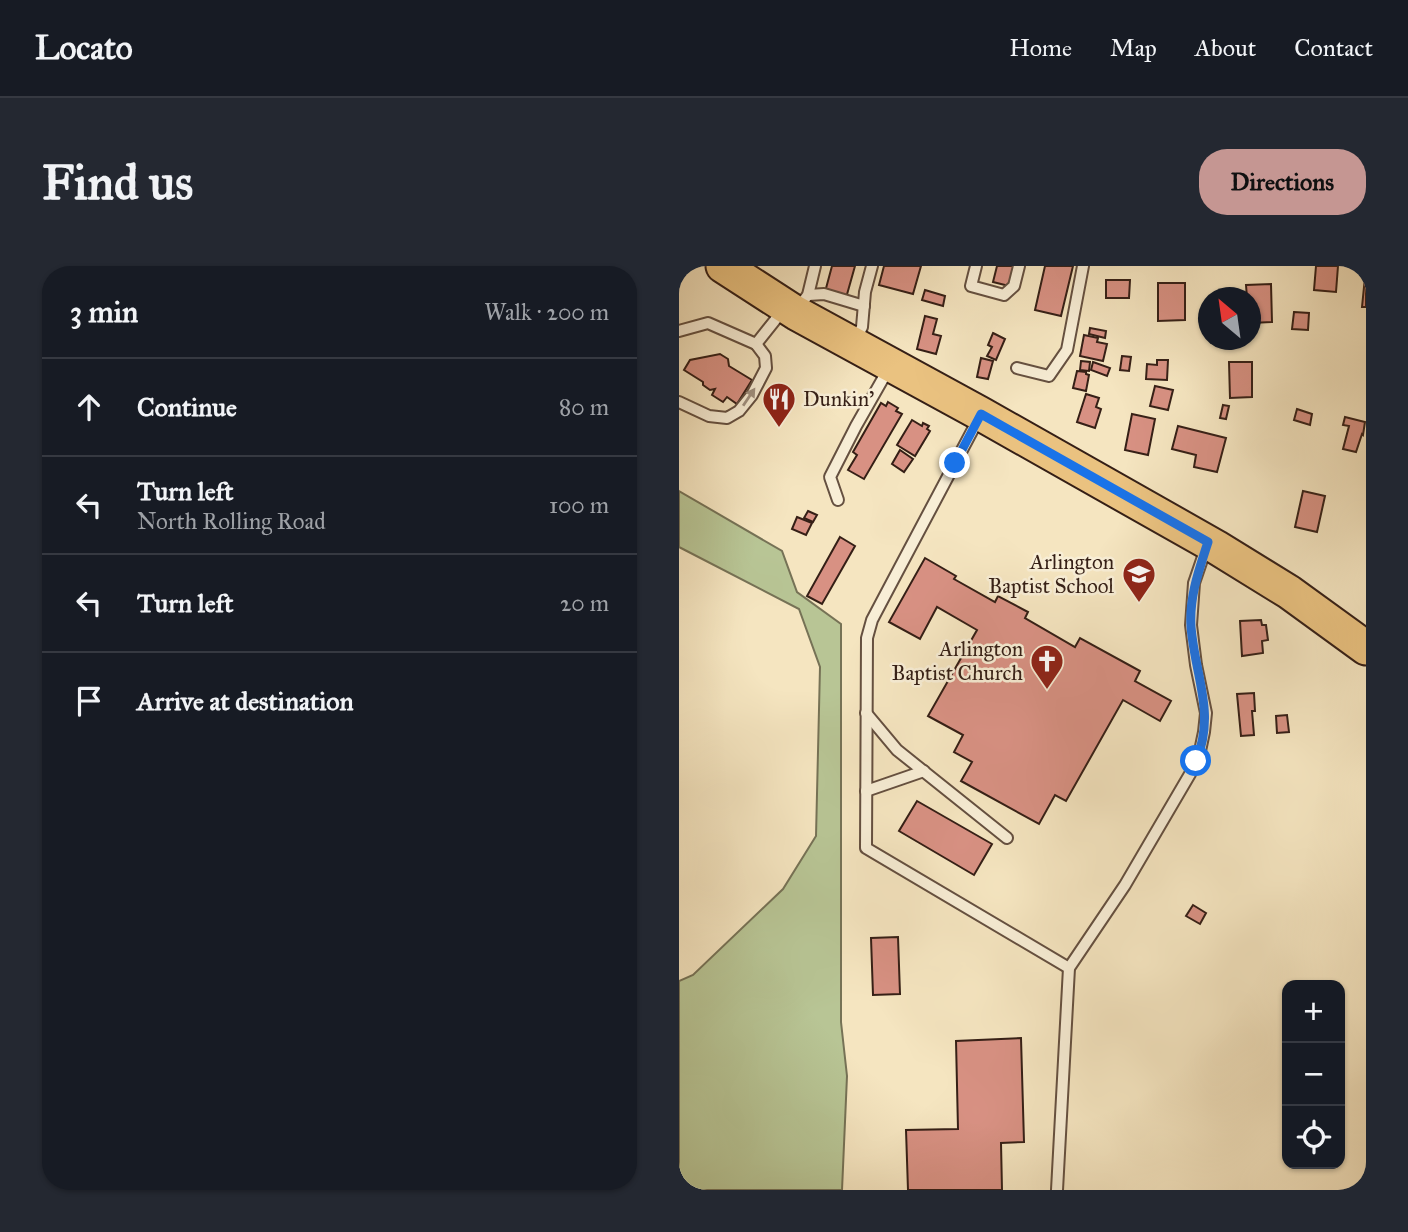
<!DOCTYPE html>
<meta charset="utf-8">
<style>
body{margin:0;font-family:"IM FELL Great Primer",serif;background:#242831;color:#f1f3f6}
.controls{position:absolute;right:21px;bottom:21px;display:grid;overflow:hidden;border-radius:14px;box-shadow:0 2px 5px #0004}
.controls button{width:63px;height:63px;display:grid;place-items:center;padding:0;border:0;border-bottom:2px solid #363941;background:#171b24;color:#f1f3f6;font:35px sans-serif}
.compass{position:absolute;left:519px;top:21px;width:63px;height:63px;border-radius:50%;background:#171b24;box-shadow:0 2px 5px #0004;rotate:331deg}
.stop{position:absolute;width:21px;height:21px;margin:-16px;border:5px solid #1a73e8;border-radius:50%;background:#fff}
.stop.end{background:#1a73e8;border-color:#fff;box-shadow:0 2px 7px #0008}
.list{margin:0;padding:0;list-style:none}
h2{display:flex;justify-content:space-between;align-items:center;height:91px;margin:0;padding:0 28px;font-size:30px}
h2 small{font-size:23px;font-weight:400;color:#9ea1a6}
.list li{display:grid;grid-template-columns:46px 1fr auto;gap:21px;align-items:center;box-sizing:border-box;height:98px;padding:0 28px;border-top:2px solid #363941}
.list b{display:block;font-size:26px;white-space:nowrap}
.list p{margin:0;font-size:23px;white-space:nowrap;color:#9ea1a6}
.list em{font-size:23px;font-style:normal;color:#9ea1a6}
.icon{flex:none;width:38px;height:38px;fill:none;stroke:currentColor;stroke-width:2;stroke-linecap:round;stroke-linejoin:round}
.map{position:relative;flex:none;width:687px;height:924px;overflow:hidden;border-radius:28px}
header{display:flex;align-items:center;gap:42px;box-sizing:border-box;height:98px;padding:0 35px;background:#171b24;border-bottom:2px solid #363941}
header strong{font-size:33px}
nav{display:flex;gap:38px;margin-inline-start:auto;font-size:24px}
.intro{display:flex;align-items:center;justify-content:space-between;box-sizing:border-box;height:168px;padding:0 42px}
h1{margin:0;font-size:49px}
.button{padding:18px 32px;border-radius:28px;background:#c59692;color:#111;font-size:24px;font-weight:700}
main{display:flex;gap:42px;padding:0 42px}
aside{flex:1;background:#171b24;border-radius:28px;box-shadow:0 2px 5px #0004}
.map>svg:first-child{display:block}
.green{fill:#b8c595;stroke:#767256;stroke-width:2}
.building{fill:#d89183;stroke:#351f16;stroke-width:2}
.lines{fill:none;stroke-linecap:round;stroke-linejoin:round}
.lane-casing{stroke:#655040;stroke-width:14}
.primary-casing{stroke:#351f16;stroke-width:37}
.lane{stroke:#f8eed6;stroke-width:10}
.primary{stroke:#eac280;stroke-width:33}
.oneway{fill:#a09180}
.route{stroke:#1a73e8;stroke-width:9}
.labels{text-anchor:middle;stroke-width:5;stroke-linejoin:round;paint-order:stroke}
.poi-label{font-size:21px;fill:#351f16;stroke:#f8eed6;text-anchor:end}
</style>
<header>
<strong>Locato</strong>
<nav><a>Home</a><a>Map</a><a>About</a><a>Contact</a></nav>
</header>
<div class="intro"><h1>Find us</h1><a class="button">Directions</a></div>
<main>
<aside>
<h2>3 min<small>Walk · 200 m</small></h2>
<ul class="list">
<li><svg class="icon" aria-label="ahead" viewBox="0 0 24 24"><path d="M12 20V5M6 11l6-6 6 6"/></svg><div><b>Continue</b></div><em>80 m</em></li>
<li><svg class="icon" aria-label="left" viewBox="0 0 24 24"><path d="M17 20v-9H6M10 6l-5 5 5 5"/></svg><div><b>Turn left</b><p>North Rolling Road</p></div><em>100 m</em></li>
<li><svg class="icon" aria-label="left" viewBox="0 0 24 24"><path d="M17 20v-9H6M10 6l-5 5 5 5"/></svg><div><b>Turn left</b></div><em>20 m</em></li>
<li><svg class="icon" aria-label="arrive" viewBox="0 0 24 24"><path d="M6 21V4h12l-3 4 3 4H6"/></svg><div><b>Arrive at destination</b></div></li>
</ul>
</aside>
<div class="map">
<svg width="687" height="924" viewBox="0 0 687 924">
<rect width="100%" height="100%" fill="#f5e5c0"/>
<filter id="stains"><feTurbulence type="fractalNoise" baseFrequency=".00286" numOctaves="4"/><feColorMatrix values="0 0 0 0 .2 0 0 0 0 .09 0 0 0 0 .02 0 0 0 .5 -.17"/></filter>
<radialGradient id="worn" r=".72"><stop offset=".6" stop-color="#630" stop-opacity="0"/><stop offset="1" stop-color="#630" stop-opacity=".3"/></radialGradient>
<polygon class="green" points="0,225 103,285 118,326 162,358 162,756 168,810 163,924 0,924 0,715 14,709 104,623 137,570 141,401 120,343 0,281"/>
<g class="building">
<polygon points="153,0 176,0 167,32 146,26"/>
<polygon points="205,0 242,0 234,28 200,19"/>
<polygon points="318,0 335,0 330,20 314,16"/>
<polygon points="366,0 394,0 382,50 356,44"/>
<polygon points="637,0 659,0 657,26 635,24"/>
<polygon points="687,1 687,41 683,41"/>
<polygon points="427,14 451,14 450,32 427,32"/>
<polygon points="479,17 506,17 506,54 479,55"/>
<polygon points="592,18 593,56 572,57 572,32 568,32 567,19"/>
<polygon points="246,24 266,30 264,40 243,34"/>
<polygon points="615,46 630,47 629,64 613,63"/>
<polygon points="246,50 258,53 254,68 262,70 257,88 238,83"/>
<polygon points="411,62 427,65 426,72 410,68"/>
<polygon points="314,67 326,73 317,94 308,90 313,81 309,79"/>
<polygon points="405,69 419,72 418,76 428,78 424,95 401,90"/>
<polygon points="41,88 49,93 50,100 73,114 58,138 48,131 44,136 33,129 36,123 31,124 24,119 24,116 5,104 11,94"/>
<polygon points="443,90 452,91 450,105 441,104"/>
<polygon points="302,92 314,95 309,113 298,111"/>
<polygon points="478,94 489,94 488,114 467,113 468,98 478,99"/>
<polygon points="402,95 411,96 410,105 401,104"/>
<polygon points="414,96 431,102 428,110 412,104"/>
<polygon points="550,96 573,96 573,131 551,132"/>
<polygon points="398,105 407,106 407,108 410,109 407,125 394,122"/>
<polygon points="476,120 494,124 489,144 471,140"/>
<polygon points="407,128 420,132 417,141 422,143 416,162 398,156"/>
<polygon points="209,136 219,142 217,145 223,148 185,213 169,204 178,189 174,186 202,137 207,140"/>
<polygon points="544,139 550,140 547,153 541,152"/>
<polygon points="618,143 633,148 631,159 615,154"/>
<polygon points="453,148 476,153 469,189 446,184"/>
<polygon points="666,151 686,156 684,169 683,168 677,186 664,183 670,160 664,159"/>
<polygon points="233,154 243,160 244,157 250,160 248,163 251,165 236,190 218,179"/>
<polygon points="499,160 547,172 538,206 515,201 517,189 493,183"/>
<polygon points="221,184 234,193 225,206 213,198"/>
<polygon points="624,225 646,230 638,266 616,261"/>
<polygon points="129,245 138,249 134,256 125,252"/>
<polygon points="118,251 133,257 127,269 113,263"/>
<polygon points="161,271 176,280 143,338 128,330"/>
<polygon points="246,292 277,310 275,313 316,336 319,330 349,346 346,352 396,381 401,372 461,405 456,415 492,435 481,455 444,434 387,535 376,529 360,558 282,515 293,496 275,486 284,469 249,450 298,364 258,341 241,373 210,356"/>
<polygon points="582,354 583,359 587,359 589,374 583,375 584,387 563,390 561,355"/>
<polygon points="575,427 576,445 573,445 575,469 562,470 558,428"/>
<polygon points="608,449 610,466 598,467 597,450"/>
<polygon points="238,535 313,578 295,609 220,565"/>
<polygon points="514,639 527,647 521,658 507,650"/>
<polygon points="219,671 221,728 194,729 192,672"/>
<polygon points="342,772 345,876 322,877 323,924 229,924 227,864 279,863 277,775"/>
</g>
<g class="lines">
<defs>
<g id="lane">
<polyline points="297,0 292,20 325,29 335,20 340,0"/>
<polyline points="129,29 145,28 185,40"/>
<polyline points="125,34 129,29 136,0"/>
<polyline points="0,65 29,57 77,78 105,43"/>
<polyline points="177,74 183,61 186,26 193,0"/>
<polyline points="338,102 370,110 388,84 404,0"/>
<polyline points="0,136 30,150 48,152 60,145 73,129 87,102 86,90 77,78"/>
<polyline points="301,150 203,335 193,354 188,372 187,582 390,702"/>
<polyline points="159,234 151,211 177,160 210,102"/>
<polyline points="187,447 218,484 328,572"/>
<polyline points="187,525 245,505"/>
<polyline points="378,924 390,702 446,619 511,508 521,485 525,466 527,447 517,399 512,359 515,317 528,279"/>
</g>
<polyline id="primary" points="44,0 117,47 302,148 537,281 610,326 687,382"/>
</defs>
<use href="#lane" class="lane-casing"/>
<use href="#primary" class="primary-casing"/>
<use href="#lane" class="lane"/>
<use href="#primary" class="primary"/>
</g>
<defs><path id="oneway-solid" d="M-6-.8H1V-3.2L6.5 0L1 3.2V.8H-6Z" transform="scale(1.75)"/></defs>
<use class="oneway" href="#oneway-solid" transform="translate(70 131) rotate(-56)"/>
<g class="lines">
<path class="route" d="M 276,197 L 302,148 L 529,276 C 520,304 510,331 512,361 C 516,410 537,447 517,495"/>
</g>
<defs>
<symbol id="restaurant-pin" viewBox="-11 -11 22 30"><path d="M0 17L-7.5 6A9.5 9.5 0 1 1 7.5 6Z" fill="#8f2418" stroke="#f8eed6"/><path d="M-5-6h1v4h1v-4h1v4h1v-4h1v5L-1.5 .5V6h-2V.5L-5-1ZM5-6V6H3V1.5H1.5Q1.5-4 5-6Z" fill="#fff"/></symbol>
<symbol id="school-pin" viewBox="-11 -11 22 30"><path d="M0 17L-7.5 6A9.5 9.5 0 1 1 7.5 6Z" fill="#8f2418" stroke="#f8eed6"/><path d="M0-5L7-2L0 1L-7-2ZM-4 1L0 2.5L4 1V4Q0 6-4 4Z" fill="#fff"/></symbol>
<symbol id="church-pin" viewBox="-11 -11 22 30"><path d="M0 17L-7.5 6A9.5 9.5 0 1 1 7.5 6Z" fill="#8f2418" stroke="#f8eed6"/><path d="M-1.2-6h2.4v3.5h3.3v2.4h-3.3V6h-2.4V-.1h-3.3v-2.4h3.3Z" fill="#fff"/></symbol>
</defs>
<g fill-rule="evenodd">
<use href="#restaurant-pin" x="81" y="114" width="38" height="52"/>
<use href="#school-pin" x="441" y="289" width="38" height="52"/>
<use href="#church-pin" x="349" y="376" width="38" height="52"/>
</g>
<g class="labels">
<g class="poi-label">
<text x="124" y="140" text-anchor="start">Dunkin'</text>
<text x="435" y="303">Arlington<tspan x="435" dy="24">Baptist School</tspan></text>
<text x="344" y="390">Arlington<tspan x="344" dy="24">Baptist Church</tspan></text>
</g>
</g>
<rect width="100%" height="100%" filter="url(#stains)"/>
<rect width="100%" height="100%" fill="url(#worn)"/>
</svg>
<div class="controls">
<button>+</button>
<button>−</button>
<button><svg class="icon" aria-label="locate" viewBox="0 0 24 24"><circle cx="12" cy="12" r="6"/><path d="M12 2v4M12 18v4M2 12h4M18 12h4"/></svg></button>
</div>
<svg class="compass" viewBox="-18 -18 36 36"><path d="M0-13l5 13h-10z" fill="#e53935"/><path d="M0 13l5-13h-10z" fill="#9ea1a6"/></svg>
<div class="stop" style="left:517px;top:495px"></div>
<div class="stop end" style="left:276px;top:197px"></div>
</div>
</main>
